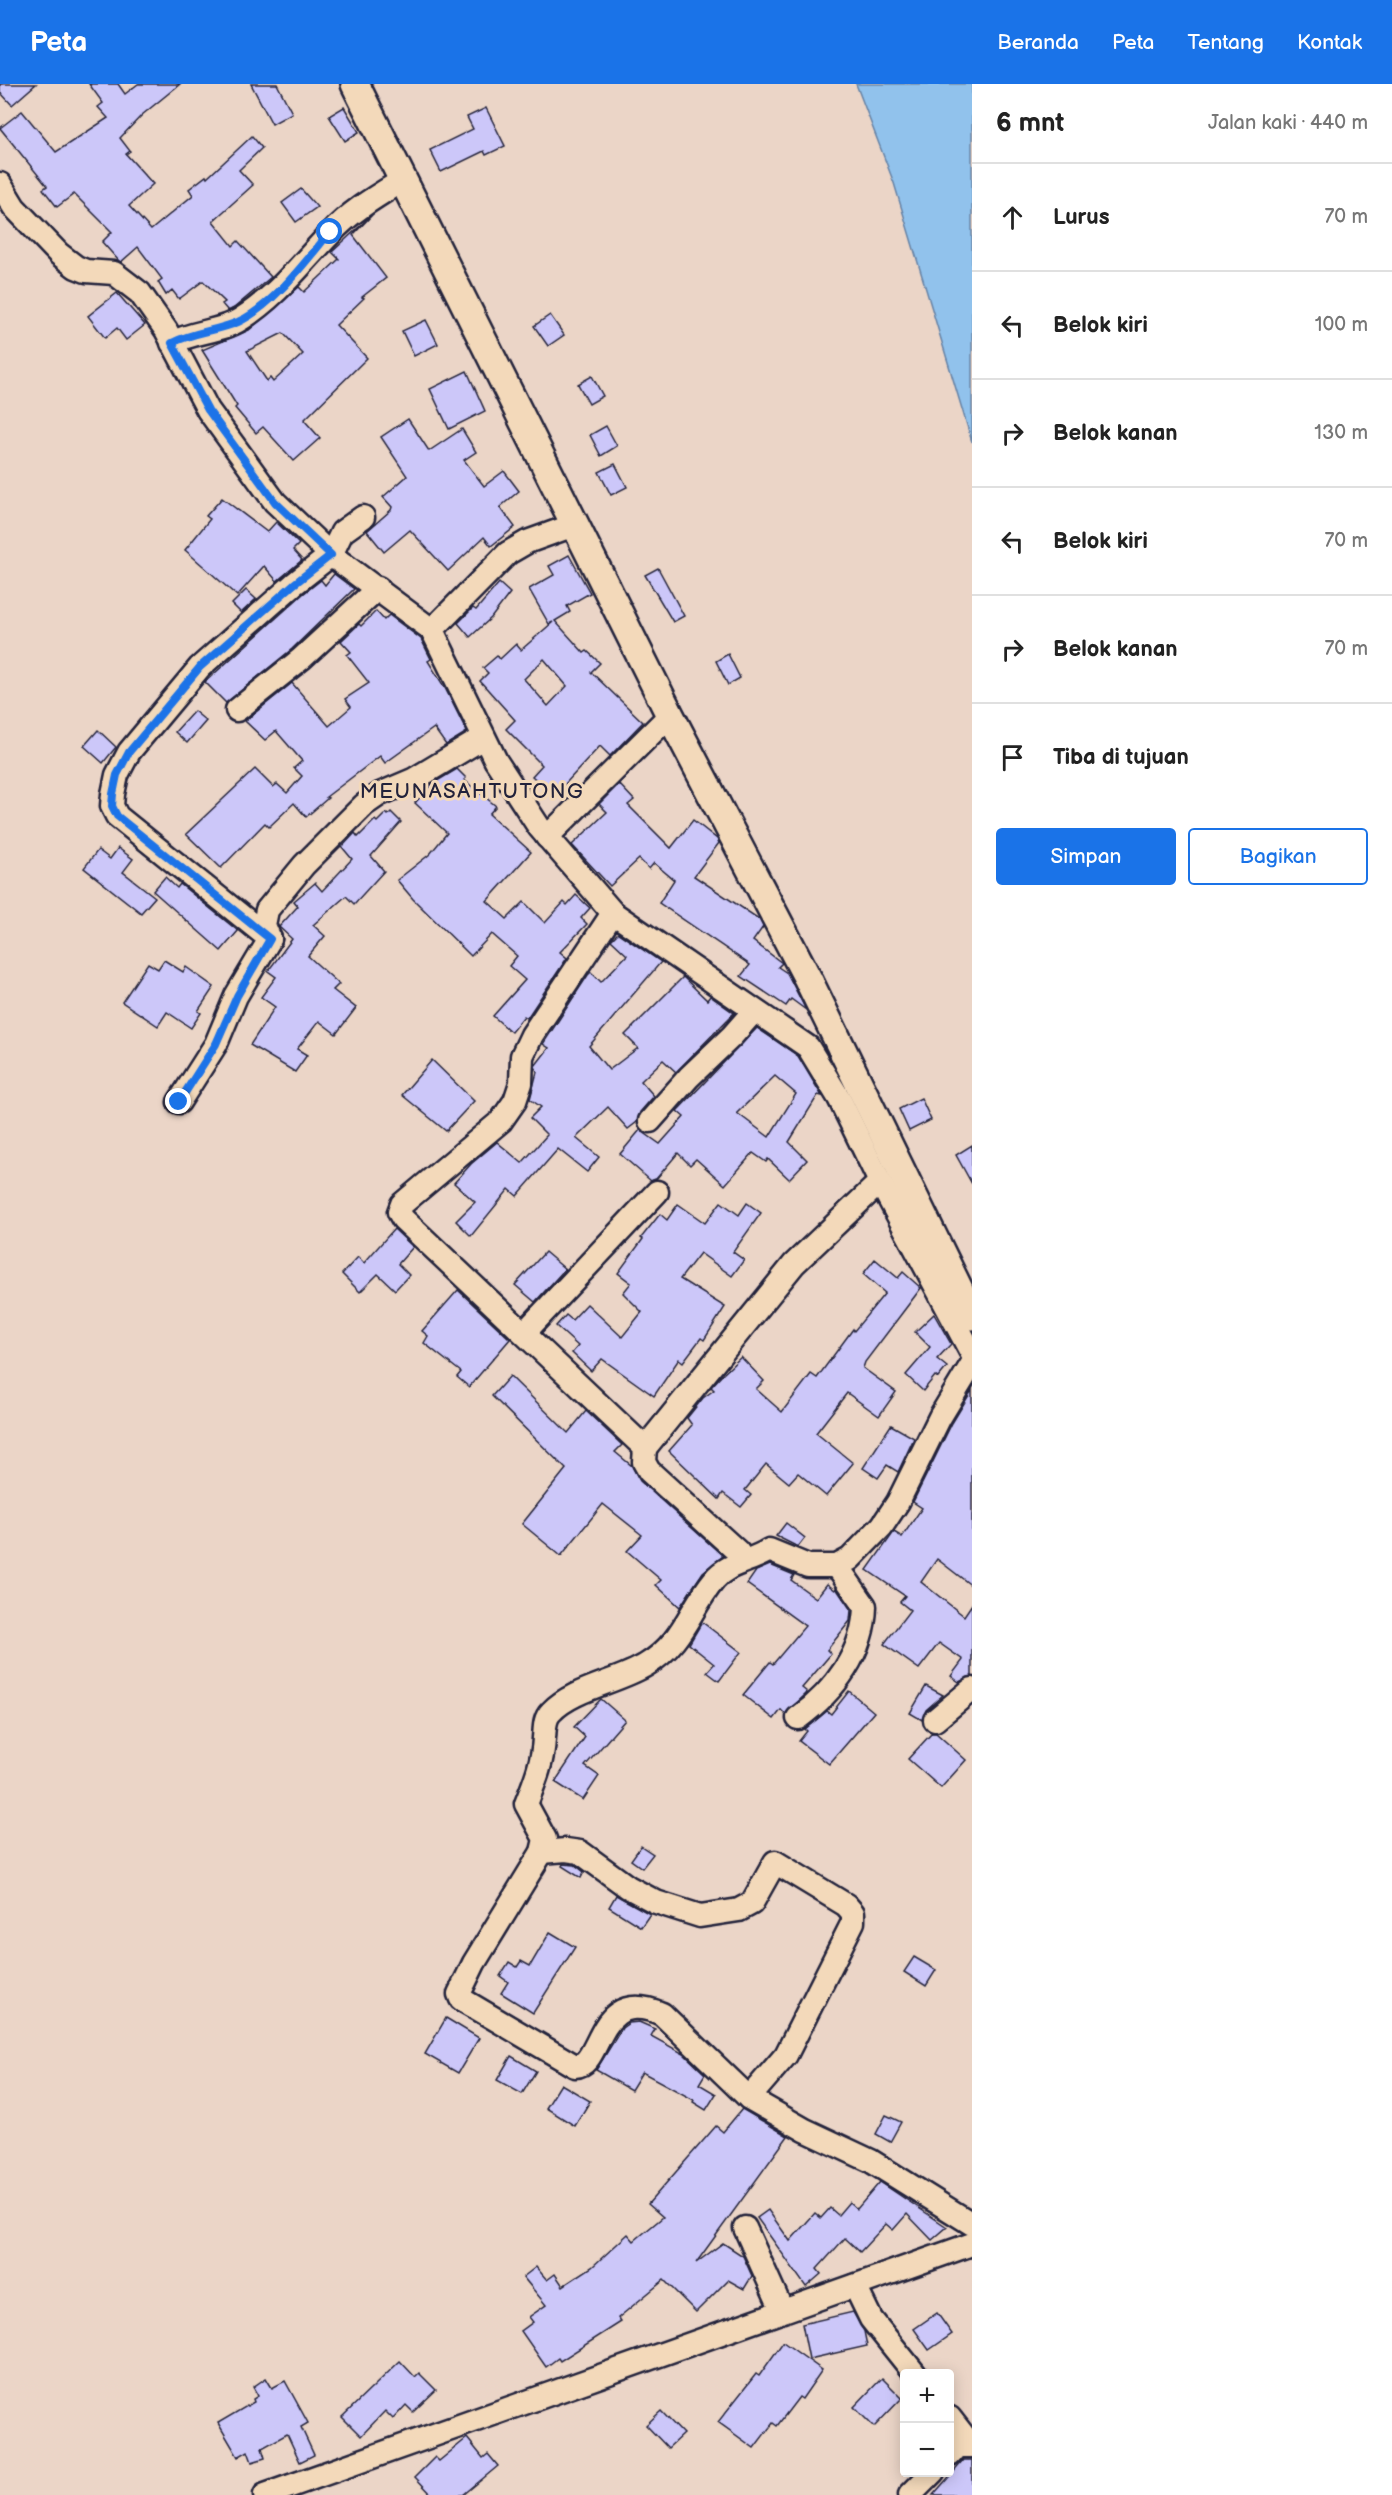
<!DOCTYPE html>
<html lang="id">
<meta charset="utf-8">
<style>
body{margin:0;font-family:"Balsamiq Sans",sans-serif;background:#f6f6f6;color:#222}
.controls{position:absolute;right:18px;bottom:18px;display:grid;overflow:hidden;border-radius:6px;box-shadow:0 3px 15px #0003}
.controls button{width:54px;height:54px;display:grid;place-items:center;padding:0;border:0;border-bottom:2px solid #e0e0e0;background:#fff;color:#222;font:30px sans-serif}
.stop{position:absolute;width:18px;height:18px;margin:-14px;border:4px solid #1a73e8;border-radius:50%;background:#fff}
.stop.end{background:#1a73e8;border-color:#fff;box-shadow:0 2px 6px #0008}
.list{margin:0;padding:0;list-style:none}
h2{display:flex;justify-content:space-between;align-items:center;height:78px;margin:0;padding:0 24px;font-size:26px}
h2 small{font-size:20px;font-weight:400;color:#767676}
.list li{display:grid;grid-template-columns:39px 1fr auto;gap:18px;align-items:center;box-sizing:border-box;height:108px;padding:0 24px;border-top:2px solid #e0e0e0}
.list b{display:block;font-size:22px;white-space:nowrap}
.list em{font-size:20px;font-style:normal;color:#767676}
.actions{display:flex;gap:12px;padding:18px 24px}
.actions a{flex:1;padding:14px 0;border:2px solid #1a73e8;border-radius:6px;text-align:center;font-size:21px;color:#1a73e8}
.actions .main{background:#1a73e8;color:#fff}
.icon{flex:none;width:33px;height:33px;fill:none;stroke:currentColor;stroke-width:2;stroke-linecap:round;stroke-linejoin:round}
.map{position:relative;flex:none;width:972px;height:2411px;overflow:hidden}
header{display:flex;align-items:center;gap:36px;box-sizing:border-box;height:84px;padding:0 30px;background:#1a73e8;color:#fff}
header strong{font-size:28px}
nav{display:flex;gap:33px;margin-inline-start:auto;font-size:21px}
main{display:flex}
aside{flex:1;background:#fff}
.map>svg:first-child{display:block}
.water{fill:#91c2ec;stroke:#6582a5;stroke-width:1.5}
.building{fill:#ccc7f9;stroke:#22223b;stroke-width:1.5;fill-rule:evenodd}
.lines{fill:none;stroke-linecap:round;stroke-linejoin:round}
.minor-casing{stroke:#22223b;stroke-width:27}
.tertiary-casing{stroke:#22223b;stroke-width:32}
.minor{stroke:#f3d9ba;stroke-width:22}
.tertiary{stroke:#f3d9ba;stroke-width:27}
.route{stroke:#1a73e8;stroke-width:8}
.labels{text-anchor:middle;stroke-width:6;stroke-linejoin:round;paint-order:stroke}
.quarter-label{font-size:21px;letter-spacing:1.5px;fill:#22223b;stroke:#f3d9ba}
</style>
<header>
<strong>Peta</strong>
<nav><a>Beranda</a><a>Peta</a><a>Tentang</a><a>Kontak</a></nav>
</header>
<main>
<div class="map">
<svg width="972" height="2411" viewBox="0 0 972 2411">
<rect width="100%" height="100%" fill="#ebd5c7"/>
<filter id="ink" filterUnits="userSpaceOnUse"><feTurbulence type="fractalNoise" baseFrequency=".0167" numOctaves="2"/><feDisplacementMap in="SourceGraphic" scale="12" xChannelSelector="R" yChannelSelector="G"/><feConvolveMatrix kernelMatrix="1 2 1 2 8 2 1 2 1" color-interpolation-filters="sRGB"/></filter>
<g filter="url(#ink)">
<polygon class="water" points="856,0 972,0 972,358 894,99"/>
<g class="building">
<polygon points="0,0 36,0 12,21 0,8"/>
<polygon points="89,0 118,0 125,10 138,0 180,0 142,31 120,54 130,67 126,70 153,100 129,122 151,146 193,111 189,105 206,92 207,94 252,52 262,64 239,86 253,101 213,137 233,162 238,157 271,193 234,224 228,227 222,220 225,218 203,197 179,215 172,206 166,211 158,198 162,195 138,163 121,178 119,177 102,158 112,148 74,110 57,123 43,105 47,102 0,44 22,27 56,68 108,34 98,23 103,19"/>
<polygon points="251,0 277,0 292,29 272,40"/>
<polygon points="344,23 359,48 345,57 329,32"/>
<polygon points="486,24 505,62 486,71 484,67 441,88 430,66 473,45 467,33"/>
<polygon points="301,105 317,123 296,138 282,119"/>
<path d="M 372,131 L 353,151 L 386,194 L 362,213 L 364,214 L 336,241 L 367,274 L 304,336 L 320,354 L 294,377 L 263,343 L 256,349 L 235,324 L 237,322 L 202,266 L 249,246 L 299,203 L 304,208 L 339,175 L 332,168 ZM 283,249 L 303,270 L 273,298 L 270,294 L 267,297 L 247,267 Z"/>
<polygon points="117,209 145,241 126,256 117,244 105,254 88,232"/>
<polygon points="550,231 564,251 548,262 534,242"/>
<polygon points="426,236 438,260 414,272 402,247"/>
<polygon points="467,287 485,327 449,345 430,305"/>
<polygon points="592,292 603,312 589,320 578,300"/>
<polygon points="408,335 429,367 462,345 476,368 464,376 484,402 504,387 519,407 500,423 515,443 491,462 484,453 448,487 410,446 384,468 367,447 391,426 392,423 383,413 407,392 381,353"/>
<polygon points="606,342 617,362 601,372 590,351"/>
<polygon points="615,380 627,403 611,411 599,388"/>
<polygon points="222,414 267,448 276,438 299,460 293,466 302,476 277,497 264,482 237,512 185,466 210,435 206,432"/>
<path d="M 569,471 L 590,509 L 567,522 L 570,528 L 555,537 L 584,569 L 587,567 L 600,579 L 591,588 L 643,638 L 610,672 L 600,662 L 554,712 L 532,692 L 542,681 L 506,645 L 515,636 L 480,597 L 488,589 L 483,584 L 497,572 L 500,575 L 516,560 L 521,566 L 553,538 L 549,540 L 529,505 L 554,491 L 549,482 ZM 544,575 L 567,602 L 548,622 L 524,595 Z"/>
<polygon points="658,484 684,532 673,538 645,491"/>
<polygon points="334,490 354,505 292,565 226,619 205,598 303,510 321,496 325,501"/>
<polygon points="499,499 510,509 491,534 470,553 458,539 473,524 476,526"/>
<polygon points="246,506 256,515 241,529 232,520"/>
<polygon points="376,527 384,536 389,531 421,555 431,575 428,577 445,604 467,648 446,661 434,644 385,679 380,672 326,713 328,714 306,733 294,719 269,743 265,739 221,784 186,750 255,685 273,703 277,700 287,709 302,692 294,684 302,677 276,647 265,656 245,637 292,599 329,642 351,623 345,615 369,599 347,571 351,568 341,557 359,540 361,542"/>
<polygon points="728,570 740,594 728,601 716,577"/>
<polygon points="194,627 206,637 187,659 175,648"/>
<polygon points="98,646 116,663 103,679 84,662"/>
<polygon points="457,685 466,694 464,696 496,722 489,730 531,768 487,817 507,835 524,818 545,839 564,818 567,821 576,811 590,824 581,834 587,840 560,868 567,874 527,934 524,932 511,948 493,932 525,896 509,882 517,872 492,850 471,872 413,815 397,796 430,770 447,749 415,719 432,700"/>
<polygon points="619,700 634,716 628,721 671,764 693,736 717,755 719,759 694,792 759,835 763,843 753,857 782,879 778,883 787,889 806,926 791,915 786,922 741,892 750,881 659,819 674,796 654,779 649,785 639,775 610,802 572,761 607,728 599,720"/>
<polygon points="391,728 401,738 371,772 384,787 354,820 346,812 313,841 325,852 308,872 339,900 333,906 356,924 336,950 319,937 297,965 307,971 295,988 250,961 275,923 261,913 276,893 268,887 292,855 279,843 298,822 294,817 315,799 322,807 352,775 342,763 355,749 358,753 375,736 377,738 386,729 388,731"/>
<polygon points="118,764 133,775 123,788 155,813 141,829 84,784 98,766 110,775"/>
<polygon points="165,793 177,804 180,800 238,847 221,867 153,807"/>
<polygon points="618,849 661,878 589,962 609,986 638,964 625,951 683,893 707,916 710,912 734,929 676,988 663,976 641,997 654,1012 640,1028 637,1038 628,1045 608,1023 576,1054 599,1073 587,1088 558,1065 517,1112 509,1105 471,1152 456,1137 475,1118 454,1099 471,1080 497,1058 522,1079 547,1051 530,1034 541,1023 530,1015 537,988 535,982 549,964 543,960 588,891 591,888 601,898 627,871 611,856"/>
<polygon points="164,876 183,888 186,883 214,903 198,927 201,929 191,944 167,928 158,942 122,918 148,879 158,885"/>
<path d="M 757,944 L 798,972 L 822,1012 L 818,1011 L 789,1058 L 807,1076 L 789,1095 L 768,1075 L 766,1078 L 753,1069 L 725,1101 L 696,1075 L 690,1081 L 678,1069 L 656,1095 L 651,1097 L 620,1070 L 640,1046 L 660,1060 L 684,1033 L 677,1027 ZM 775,992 L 796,1010 L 769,1053 L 737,1029 Z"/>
<polygon points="432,976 474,1017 446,1047 402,1011"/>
<polygon points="921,1014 931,1036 909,1047 899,1025"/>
<polygon points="972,1061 972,1100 956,1071"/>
<polygon points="721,1118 739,1131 747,1119 761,1129 733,1168 744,1176 732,1192 700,1169 680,1195 725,1223 704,1256 701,1254 683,1278 679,1275 654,1312 602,1275 591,1287 572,1269 578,1262 556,1242 566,1231 572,1236 587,1220 622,1253 642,1228 623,1209 631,1199 618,1189 643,1155 641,1154 660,1130 667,1136 678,1120 705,1139"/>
<polygon points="394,1145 413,1163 398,1180 409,1191 395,1206 378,1190 360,1208 342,1190 358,1173 364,1179"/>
<polygon points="545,1168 565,1185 535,1218 515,1201"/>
<polygon points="875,1175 898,1194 903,1188 921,1204 865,1278 863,1284 896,1308 879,1332 847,1309 816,1349 853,1379 826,1412 798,1389 789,1399 766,1380 745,1406 751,1411 741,1423 723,1409 719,1415 669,1367 692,1341 687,1334 703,1314 714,1306 711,1303 723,1290 741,1273 764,1297 756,1305 782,1328 811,1290 817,1294 853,1245 854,1247 885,1209 863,1190"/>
<polygon points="458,1206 510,1255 469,1303 457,1293 461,1288 424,1259 428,1252 422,1247"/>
<polygon points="934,1230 951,1260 937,1275 947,1283 938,1294 935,1292 923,1307 906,1291 930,1263 915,1248"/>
<polygon points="510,1292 568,1349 586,1327 622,1361 615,1368 632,1382 640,1397 723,1472 703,1488 680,1523 656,1501 661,1496 627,1467 642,1451 603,1420 561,1472 522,1440 566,1385 492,1312"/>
<polygon points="972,1306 972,1502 937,1475 921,1498 964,1532 972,1520 972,1592 959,1598 951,1592 963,1576 939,1559 919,1585 884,1560 910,1526 900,1518 905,1512 867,1486 894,1448 902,1453 922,1424 913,1418 952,1339"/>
<polygon points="891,1341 914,1354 898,1388 887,1381 878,1394 863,1384"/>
<polygon points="786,1439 805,1454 798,1463 776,1452"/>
<polygon points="770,1481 794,1491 791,1496 816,1514 827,1500 835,1506 836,1504 851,1526 850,1537 827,1566 831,1570 802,1604 807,1608 806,1610 785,1630 781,1626 774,1635 743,1611 770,1578 773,1580 805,1542 747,1500 756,1487"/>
<polygon points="702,1538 741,1568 719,1597 707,1588 714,1580 689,1560"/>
<polygon points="926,1602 943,1611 926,1626 922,1636 910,1629"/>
<polygon points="849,1607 874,1628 829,1680 799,1657 807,1647 805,1645 827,1627 831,1630"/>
<polygon points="601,1615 625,1636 585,1682 599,1692 583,1716 555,1698 585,1653 574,1643"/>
<polygon points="932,1649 936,1649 966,1676 941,1704 908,1675"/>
<polygon points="641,1762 653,1770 642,1784 631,1776"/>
<polygon points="563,1780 575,1781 584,1788 581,1794 562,1782"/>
<polygon points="616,1811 650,1830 641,1843 609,1823"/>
<polygon points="550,1848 575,1863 533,1929 501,1909 508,1898 500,1892 509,1878 517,1883 521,1877 530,1882"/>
<polygon points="914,1873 936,1886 926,1902 904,1888"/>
<polygon points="446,1934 479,1954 458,1989 425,1970"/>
<polygon points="639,1938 655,1945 651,1952 684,1970 705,1990 699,2000 716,2010 706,2026 693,2018 694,2016 642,1988 631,2006 596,1986 622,1944 629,1939"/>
<polygon points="511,1972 536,1987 522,2010 497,1996"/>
<polygon points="561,2000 590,2017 575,2042 546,2024"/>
<polygon points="742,2025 788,2052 696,2179 723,2159 743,2172 752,2192 744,2205 728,2196 696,2228 664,2196 618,2234 621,2238 560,2277 558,2274 546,2283 521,2247 533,2238 529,2233 546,2221 523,2193 536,2183 547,2196 555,2190 563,2202 592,2183 628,2150 634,2157 663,2133 648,2120 716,2042 723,2048"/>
<polygon points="886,2031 901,2038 890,2058 876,2050"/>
<polygon points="880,2098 947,2143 932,2156 907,2130 893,2146 886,2140 860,2168 845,2154 817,2185 821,2190 806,2203 757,2134 768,2126 790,2157 815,2129 821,2134 830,2124 838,2131 849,2118 857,2125"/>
<polygon points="853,2228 864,2247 867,2262 809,2275 802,2240"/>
<polygon points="937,2229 952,2250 929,2266 914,2245"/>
<polygon points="783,2258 822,2286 802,2315 799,2313 777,2342 773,2339 754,2364 718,2338 756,2290 759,2292"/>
<polygon points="400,2277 415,2293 419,2289 436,2306 413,2328 406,2321 393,2335 385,2327 361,2352 342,2333"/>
<polygon points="266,2294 272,2304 285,2297 308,2339 301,2343 314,2371 300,2378 287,2350 262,2364 265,2374 252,2378 248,2367 238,2373 218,2339 254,2318 253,2315 258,2312 253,2303"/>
<polygon points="882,2294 902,2314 874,2343 854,2323"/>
<polygon points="661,2327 683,2350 668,2364 646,2341"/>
<polygon points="467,2354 483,2374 488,2370 498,2382 463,2411 432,2411 415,2393 435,2373 439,2377"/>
<polygon points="964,2376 972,2376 972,2411 933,2411"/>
</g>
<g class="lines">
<defs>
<g id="minor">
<polyline points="0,100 14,123 59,170 76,183 86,187 114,189 140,209 166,246 208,326 275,418 331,471 432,546 496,677 539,743 613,829 808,963 839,1014 880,1098 972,1270"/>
<path d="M 172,259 C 193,247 222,248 241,235 C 277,212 301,180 330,150 C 351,127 377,112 403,96"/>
<polyline points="432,546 508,469 527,458 574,441"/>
<polyline points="237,626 301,575 378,504"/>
<polyline points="547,753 670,631"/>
<polyline points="613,829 532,951 522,972 521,999 515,1017 501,1037 402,1120 399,1128 403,1135 645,1364 794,1180 880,1098"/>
<polyline points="270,855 117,732 112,722 113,710 117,691 129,668 200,583 294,500 331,471 342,448 363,433"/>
<polyline points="179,1018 216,960 236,912 270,855 264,841 267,826 304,781 364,721 380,710 413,696 483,654"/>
<polyline points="650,1037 689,993 732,952 754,927"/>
<polyline points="525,1248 657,1108"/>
<path d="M 972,1280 L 940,1333 L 898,1418 L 882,1442 L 850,1475 L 837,1482 L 808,1482 L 769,1466 C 751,1478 729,1478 714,1496 C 689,1526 683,1559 646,1581 C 618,1598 572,1605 551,1628 C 544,1635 545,1644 544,1654 C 543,1678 535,1697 526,1720 L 545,1755 L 542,1768 L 474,1879 L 459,1910 L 461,1915 L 575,1982 C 603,1983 595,1901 662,1930 L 749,2014 L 805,2046 L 871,2077 L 972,2140"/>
<polyline points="645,1364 644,1378 649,1387 738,1468"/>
<path d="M 798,1634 C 835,1607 864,1568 865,1522 L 837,1482"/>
<polyline points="935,1636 972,1605"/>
<polyline points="542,1768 566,1766 580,1768 628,1803 656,1818 700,1832 739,1826 752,1819 775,1778 846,1821 853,1829 853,1838 786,1971 749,2014"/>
<polyline points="745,2144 782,2226"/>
<polyline points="855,2202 871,2235 915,2290"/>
<polyline points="950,2334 971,2361"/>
<polyline points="950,2371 958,2362 972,2362"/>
<polyline points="265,2411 972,2160"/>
<polyline points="910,2411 933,2388"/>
</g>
<polyline id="tertiary" points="355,0 670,631 808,895 972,1232"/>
</defs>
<use href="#minor" class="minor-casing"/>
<use href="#tertiary" class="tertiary-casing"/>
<use href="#minor" class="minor"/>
<use href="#tertiary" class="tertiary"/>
</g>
</g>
<g class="lines" filter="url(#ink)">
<path class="route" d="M 179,1018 L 216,960 L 237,912 L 270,855 L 117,732 L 112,722 L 113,710 L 117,691 L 129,668 L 200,583 L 294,500 L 331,471 L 275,418 L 208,326 L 172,259 C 193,248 217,247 238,238 C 273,222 306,177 330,148"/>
</g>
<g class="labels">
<g class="quarter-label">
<text x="472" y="714">MEUNASAHTUTONG</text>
</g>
</g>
</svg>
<div class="controls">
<button>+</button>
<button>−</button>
</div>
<div class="stop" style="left:330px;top:148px"></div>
<div class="stop end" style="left:179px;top:1018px"></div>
</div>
<aside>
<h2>6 mnt<small>Jalan kaki · 440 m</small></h2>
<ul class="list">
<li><svg class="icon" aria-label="ahead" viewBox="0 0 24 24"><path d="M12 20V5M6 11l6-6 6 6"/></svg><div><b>Lurus</b></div><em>70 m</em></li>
<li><svg class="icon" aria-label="left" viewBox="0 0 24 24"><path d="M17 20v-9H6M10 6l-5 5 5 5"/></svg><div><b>Belok kiri</b></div><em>100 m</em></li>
<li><svg class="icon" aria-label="right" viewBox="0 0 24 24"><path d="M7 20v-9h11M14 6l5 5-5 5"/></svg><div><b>Belok kanan</b></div><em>130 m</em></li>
<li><svg class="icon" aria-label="left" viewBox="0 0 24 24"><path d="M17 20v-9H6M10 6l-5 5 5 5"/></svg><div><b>Belok kiri</b></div><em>70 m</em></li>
<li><svg class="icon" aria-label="right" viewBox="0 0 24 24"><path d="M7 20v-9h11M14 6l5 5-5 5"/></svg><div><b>Belok kanan</b></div><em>70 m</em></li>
<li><svg class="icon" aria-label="arrive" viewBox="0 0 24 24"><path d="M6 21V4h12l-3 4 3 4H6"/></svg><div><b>Tiba di tujuan</b></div></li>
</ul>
<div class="actions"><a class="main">Simpan</a><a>Bagikan</a></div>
</aside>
</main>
